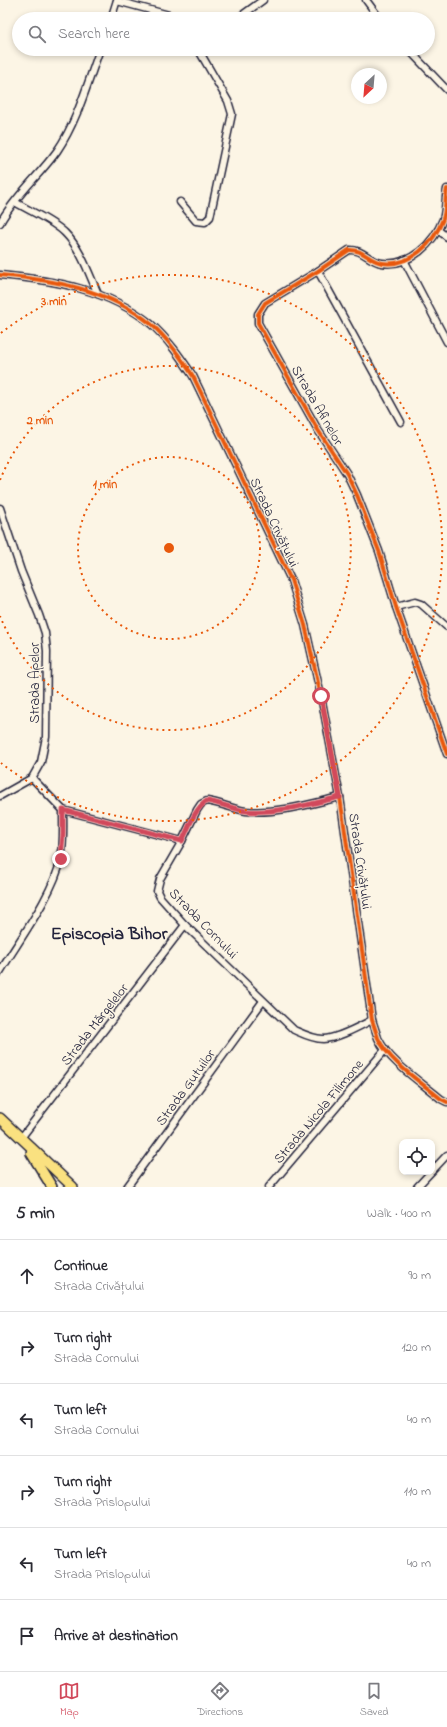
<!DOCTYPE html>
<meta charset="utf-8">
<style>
body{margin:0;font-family:"Indie Flower",sans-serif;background:#f2f2f3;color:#2b2b33}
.controls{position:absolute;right:12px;bottom:12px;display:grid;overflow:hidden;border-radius:8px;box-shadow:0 2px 6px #0003}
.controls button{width:36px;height:36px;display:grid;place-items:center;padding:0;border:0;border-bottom:1px solid #e1e1e2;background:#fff;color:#2b2b33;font:20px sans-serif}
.compass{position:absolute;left:351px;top:68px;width:36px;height:36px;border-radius:50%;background:#fff;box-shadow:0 2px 6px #0003;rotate:206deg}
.stop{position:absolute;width:12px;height:12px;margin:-9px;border:3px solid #d1495b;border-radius:50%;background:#fff}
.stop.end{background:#d1495b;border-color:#fff;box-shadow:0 1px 4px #0008}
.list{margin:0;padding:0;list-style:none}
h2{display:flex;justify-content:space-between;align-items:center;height:52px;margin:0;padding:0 16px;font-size:17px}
h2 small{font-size:13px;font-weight:400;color:#7c7c81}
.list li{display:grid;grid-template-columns:26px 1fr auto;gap:12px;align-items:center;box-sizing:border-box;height:72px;padding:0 16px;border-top:1px solid #e1e1e2}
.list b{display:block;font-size:15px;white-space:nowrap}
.list p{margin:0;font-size:13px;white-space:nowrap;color:#7c7c81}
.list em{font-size:13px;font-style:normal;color:#7c7c81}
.icon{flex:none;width:22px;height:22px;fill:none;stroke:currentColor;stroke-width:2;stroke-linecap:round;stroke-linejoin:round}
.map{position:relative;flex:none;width:447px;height:1187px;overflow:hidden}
.search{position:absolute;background:#fff;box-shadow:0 2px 6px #0003;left:12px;right:12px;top:12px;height:44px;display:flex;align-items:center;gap:10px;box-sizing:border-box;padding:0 14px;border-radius:22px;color:#7c7c81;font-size:15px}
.sheet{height:484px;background:#fff}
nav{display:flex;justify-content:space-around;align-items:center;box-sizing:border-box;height:56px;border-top:1px solid #e1e1e2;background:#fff;font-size:11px;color:#7c7c81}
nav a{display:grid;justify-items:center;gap:2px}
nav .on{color:#d1495b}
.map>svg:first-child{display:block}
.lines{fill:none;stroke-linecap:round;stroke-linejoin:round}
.street-casing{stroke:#22223b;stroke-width:9}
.primary-casing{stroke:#22223b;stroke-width:12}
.street{stroke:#fcf5e5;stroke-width:6}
.primary{stroke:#fae180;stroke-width:9}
.cycleway-casing{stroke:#fcf5e5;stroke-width:6}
.cycleway{stroke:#e8590c;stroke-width:4}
.route{stroke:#d1495b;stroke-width:5}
.ring{fill:none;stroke:#e8590c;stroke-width:2;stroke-dasharray:2 4}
.labels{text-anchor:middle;stroke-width:3;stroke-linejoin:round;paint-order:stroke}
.street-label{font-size:14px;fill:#22223b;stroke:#fcf5e5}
.district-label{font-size:18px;font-weight:bold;fill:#22223b;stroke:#fcf5e5}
.centre{fill:#e8590c;stroke:#fcf5e5;stroke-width:2}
.ring-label{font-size:12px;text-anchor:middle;font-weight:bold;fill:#e8590c;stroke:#fcf5e5;stroke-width:3;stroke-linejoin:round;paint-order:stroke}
</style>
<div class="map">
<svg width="447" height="1187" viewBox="0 0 447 1187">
<rect width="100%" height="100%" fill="#fcf5e5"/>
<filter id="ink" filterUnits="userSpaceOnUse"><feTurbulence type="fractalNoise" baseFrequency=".025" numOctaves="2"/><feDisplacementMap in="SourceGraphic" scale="8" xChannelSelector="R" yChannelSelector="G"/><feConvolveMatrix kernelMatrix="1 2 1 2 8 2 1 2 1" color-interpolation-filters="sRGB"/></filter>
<g filter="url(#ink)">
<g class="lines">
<defs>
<g id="street">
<polyline points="366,0 380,19"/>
<polyline points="117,1 184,19"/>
<polyline points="111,19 117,0"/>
<polyline points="237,19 263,0"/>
<polyline points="408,49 447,90"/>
<path d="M 447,189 C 445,199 446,210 443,219 C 434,243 410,267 382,263 C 369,261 363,249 349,250 L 318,271 L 265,303 L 258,314 L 258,323 L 318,430 L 347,474 L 357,495 L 379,551 L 396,607 L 447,754"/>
<path d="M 15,202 C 31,212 52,220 65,233 C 81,249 89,274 98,294"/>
<polyline points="180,202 196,221 205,222 210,217 232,114 228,101 198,49"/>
<path d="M 0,223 C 15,196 39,176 57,151 C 77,122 88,82 100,49"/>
<polyline points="438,230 447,237"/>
<polyline points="404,260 447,342"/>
<polyline points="318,271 401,422"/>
<path d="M 0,275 C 53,280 108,289 151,324 C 168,339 181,358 193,376 L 291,580 L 305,625 L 321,696 L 340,797 L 372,1020 C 374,1026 376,1032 378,1038 C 389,1062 421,1082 441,1099 L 447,1102"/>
<polyline points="0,508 21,571 39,615 45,633 47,651 46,737 41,762 32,778 0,796"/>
<polyline points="396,607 415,602 421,604 447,627"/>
<path d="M 340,797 C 310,804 277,814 246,811 C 233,809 220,803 207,801 L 201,804 L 197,810 L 182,841 L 160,879 L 157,891 L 160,897 L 185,925 L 294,1030 C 303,1034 313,1039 323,1039 C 337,1039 360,1026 372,1020"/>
<polyline points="63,810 182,841"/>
<path d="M 0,972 C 19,940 53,895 61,859 C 64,843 63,826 63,810 L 32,778"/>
<polyline points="21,1138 185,925"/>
<polyline points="432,1171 447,1155"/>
<polyline points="127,1187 263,1001"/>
<polyline points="269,1187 385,1050"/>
<polyline points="417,1187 431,1172"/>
</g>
<g id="primary">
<polyline points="0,1118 73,1187"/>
<polyline points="31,1153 52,1187"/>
</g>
</defs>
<use href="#street" class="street-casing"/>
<use href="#primary" class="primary-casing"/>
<use href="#street" class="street"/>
<use href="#primary" class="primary"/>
<defs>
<g id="cycleway">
<path d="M 447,189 C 445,199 446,210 443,219 C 434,243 410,267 382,263 C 369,261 363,249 349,250 L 318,271 L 265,303 L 258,314 L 258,323 L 318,430 L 347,474 L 357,495 L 379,551 L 396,607 L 447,754"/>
<path d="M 0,275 C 53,280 108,289 151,324 C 168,339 181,358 193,376 L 291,580 L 305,625 L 321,696 L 340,797 L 372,1020 C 374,1026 376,1032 378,1038 C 389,1062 421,1082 441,1099 L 447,1102"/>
</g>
</defs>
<use href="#cycleway" class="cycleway-casing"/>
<use href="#cycleway" class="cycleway"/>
</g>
</g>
<g class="lines" filter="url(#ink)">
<path class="route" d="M 61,859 L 63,834 L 63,810 L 182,841 C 189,828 194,809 207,801 C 220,803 233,809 246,811 C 277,814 310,804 340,797 L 321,696"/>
</g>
<g class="ring">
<circle cx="169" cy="548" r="91"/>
<path d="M0 480A182 182 0 1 1 0 616"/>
<path d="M1 333A273 273 0 1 1 1 763"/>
</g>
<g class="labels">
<g class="street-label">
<text transform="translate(318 405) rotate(60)" y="5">Strada Afinelor</text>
<text transform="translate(275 522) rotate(65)" y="5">Strada Crivățului</text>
<text transform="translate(34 683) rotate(-90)" y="5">Strada Apelor</text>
<text transform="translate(361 861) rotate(82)" y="5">Strada Crivățului</text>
<text transform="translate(204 923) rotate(46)" y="5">Strada Cornului</text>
<text transform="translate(94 1024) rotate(-52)" y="5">Strada Mărgelelor</text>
<text transform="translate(185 1087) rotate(-54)" y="5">Strada Gutuilor</text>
<text transform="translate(318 1111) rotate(-50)" y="5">Strada Nicola Filimone</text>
</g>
<g class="district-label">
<text x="109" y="939">Episcopia Bihor</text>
</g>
</g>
<circle cx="169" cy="548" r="6" class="centre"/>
<g class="ring-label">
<text x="54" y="305">3 min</text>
<text x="40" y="424">2 min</text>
<text x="105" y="488">1 min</text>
</g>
</svg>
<div class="controls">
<button><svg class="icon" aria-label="locate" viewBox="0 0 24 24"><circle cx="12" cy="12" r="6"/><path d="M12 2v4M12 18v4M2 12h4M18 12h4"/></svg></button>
</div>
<svg class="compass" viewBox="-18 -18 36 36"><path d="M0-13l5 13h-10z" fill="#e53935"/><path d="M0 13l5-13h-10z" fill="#7c7c81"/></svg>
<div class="stop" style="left:321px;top:696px"></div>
<div class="stop end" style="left:61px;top:859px"></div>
<div class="search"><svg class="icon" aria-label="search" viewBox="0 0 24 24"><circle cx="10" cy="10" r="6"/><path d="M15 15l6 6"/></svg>Search here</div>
</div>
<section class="sheet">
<h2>5 min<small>Walk · 400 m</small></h2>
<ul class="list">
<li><svg class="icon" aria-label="ahead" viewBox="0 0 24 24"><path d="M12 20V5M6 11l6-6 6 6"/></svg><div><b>Continue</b><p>Strada Crivățului</p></div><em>90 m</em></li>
<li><svg class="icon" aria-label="right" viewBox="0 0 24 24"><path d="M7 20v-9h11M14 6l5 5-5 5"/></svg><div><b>Turn right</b><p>Strada Cornului</p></div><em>120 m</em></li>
<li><svg class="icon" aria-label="left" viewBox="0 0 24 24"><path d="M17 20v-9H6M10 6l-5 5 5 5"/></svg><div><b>Turn left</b><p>Strada Cornului</p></div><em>40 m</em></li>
<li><svg class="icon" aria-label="right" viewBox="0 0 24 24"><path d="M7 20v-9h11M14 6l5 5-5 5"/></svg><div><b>Turn right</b><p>Strada Prislopului</p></div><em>110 m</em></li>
<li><svg class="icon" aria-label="left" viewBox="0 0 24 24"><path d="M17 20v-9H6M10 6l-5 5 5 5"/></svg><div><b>Turn left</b><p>Strada Prislopului</p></div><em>40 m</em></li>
<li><svg class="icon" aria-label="arrive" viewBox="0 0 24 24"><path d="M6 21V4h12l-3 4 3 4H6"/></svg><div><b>Arrive at destination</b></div></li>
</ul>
</section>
<nav>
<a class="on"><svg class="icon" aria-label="map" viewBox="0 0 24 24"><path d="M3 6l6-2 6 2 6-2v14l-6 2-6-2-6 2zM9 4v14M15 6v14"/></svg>Map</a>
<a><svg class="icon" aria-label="directions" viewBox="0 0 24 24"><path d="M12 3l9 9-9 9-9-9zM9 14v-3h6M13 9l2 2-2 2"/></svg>Directions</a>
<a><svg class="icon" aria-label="saved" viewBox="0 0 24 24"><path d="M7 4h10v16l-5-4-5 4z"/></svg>Saved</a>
</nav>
